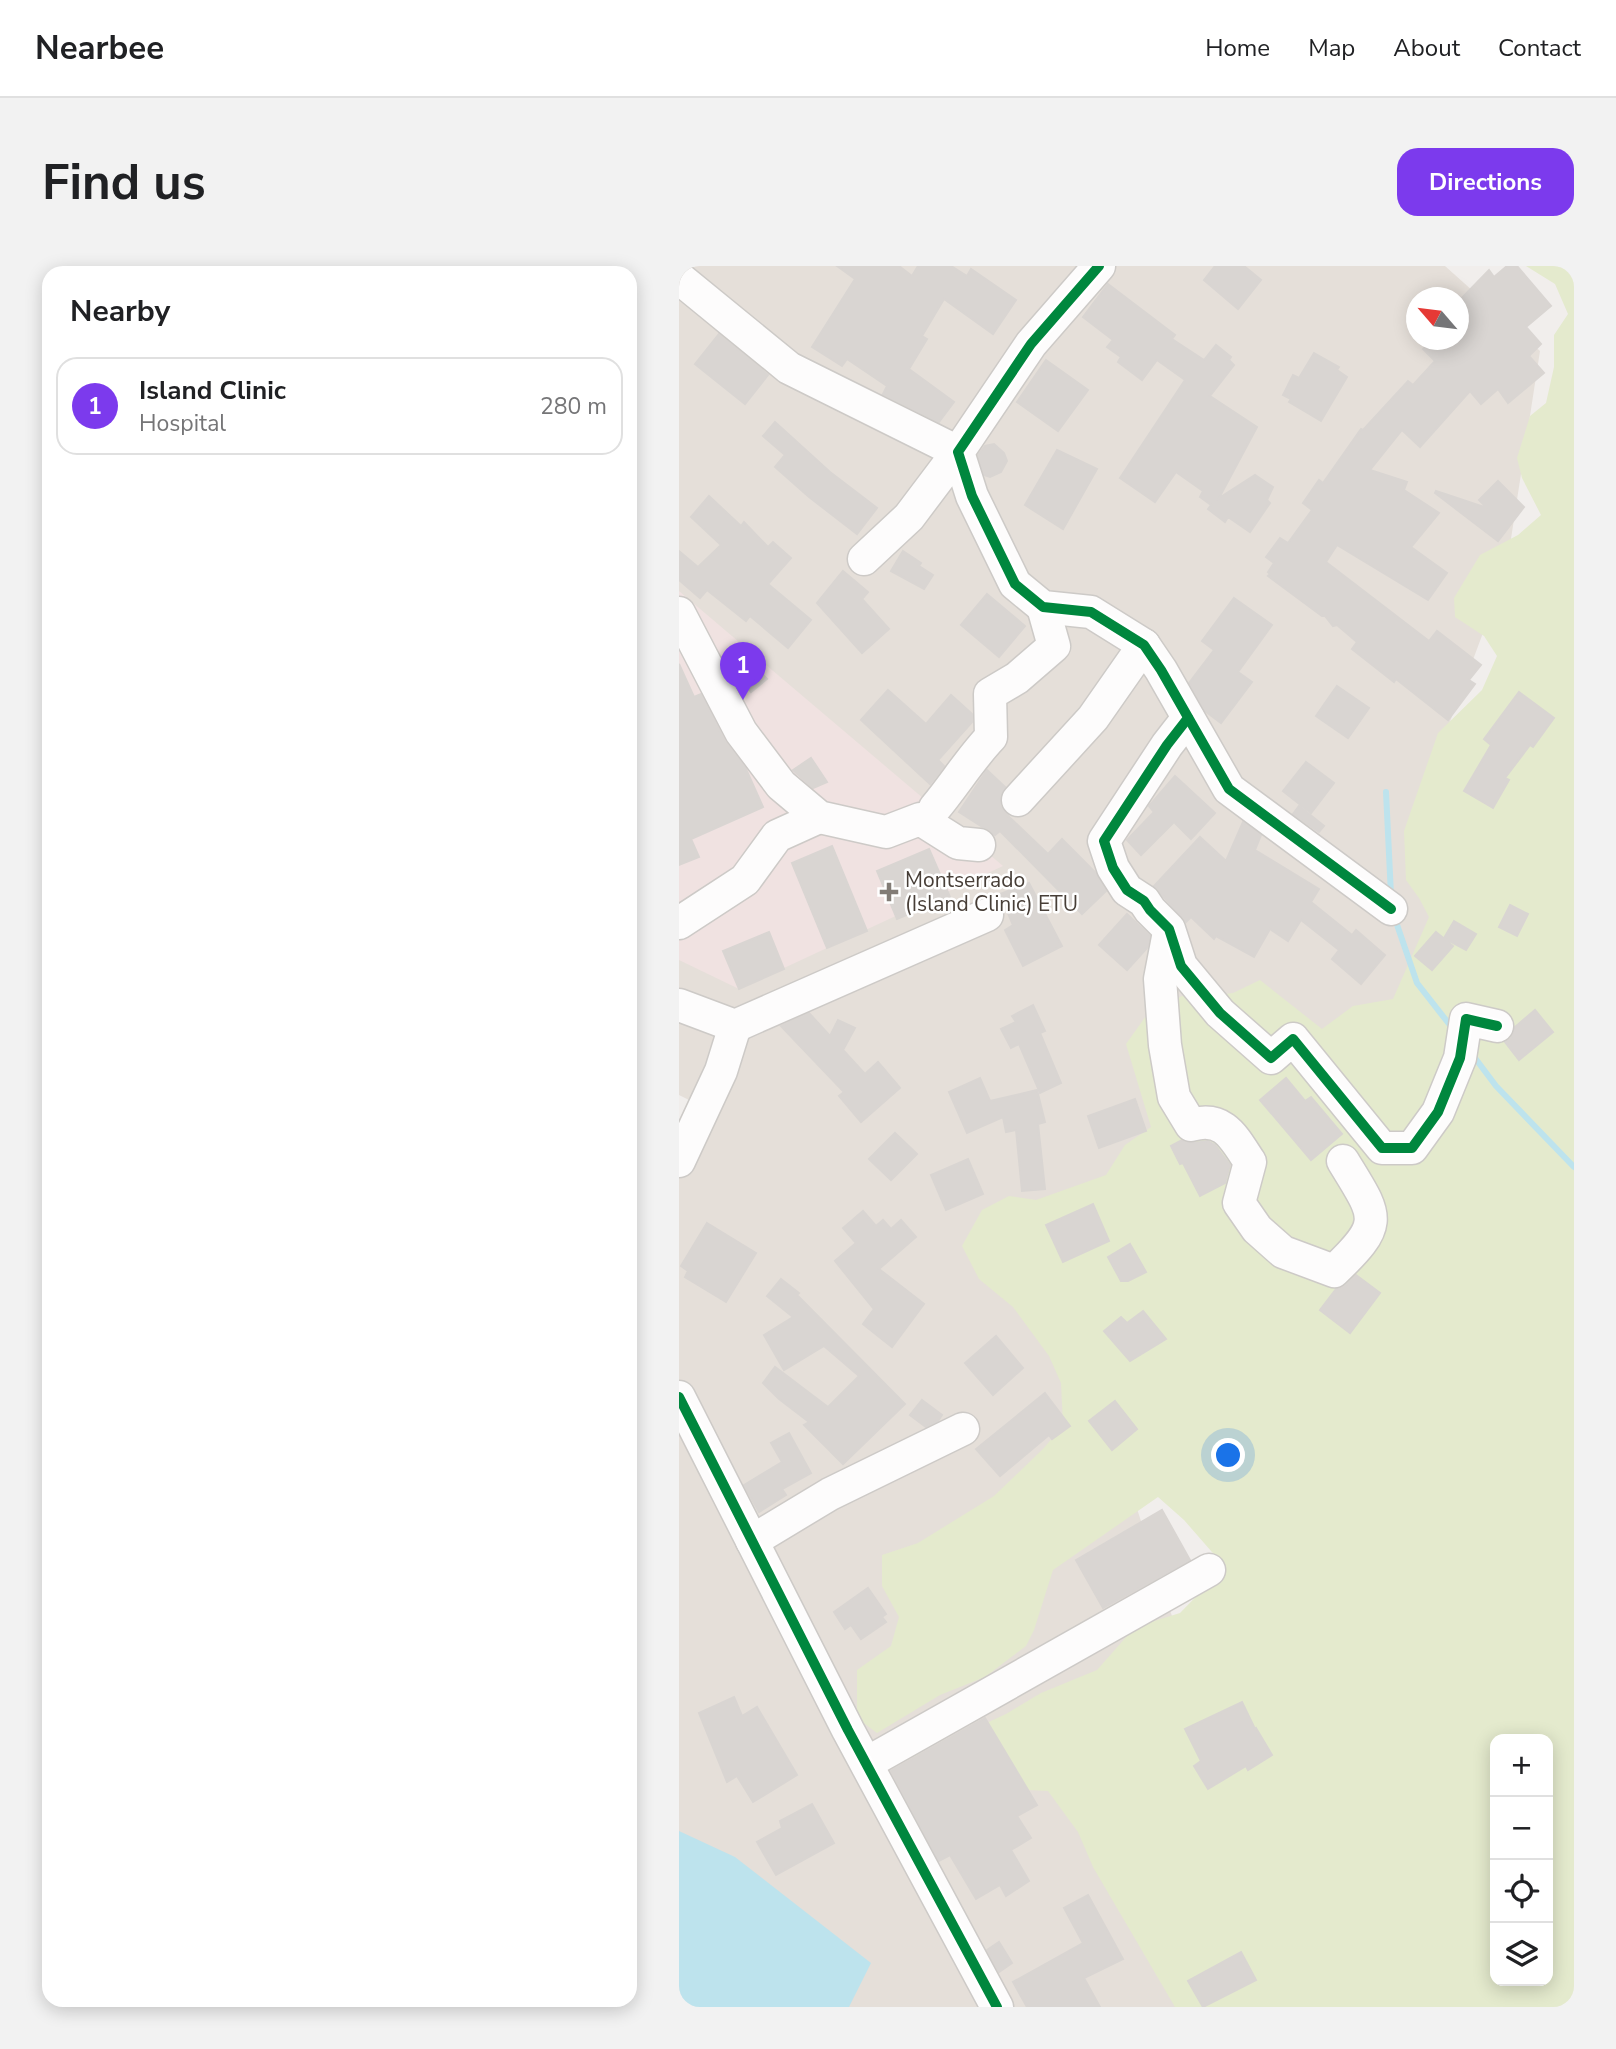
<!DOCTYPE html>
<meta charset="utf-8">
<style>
body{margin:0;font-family:"Nunito Sans",sans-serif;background:#f2f2f2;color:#202124}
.controls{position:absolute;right:21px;bottom:21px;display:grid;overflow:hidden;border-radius:14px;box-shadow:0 4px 18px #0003}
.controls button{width:63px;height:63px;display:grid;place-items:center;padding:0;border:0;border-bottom:2px solid #e0e0e0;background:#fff;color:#202124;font:35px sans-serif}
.compass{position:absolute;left:727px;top:21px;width:63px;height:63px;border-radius:50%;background:#fff;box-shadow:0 4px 18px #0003;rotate:298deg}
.you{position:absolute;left:550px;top:1190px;width:24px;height:24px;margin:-18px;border:5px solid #fff;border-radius:50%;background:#1a73e8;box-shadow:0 0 0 10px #1a73e833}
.badge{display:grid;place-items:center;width:46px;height:46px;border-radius:50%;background:#7c3aed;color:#fff;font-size:23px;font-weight:700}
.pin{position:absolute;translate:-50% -58px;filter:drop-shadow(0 2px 4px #0008)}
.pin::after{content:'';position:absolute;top:37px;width:24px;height:21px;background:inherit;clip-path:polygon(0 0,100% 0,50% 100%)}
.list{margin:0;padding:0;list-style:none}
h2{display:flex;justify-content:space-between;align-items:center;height:91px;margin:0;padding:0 28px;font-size:30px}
h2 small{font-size:23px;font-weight:400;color:#757577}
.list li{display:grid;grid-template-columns:46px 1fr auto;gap:21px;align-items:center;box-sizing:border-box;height:98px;margin:0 14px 14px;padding:0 14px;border:2px solid #e0e0e0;border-radius:21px}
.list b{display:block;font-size:26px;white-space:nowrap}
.list p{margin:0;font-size:23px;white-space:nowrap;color:#757577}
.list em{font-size:23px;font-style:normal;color:#757577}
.icon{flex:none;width:38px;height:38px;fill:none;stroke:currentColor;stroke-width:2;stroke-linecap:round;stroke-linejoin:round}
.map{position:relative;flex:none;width:895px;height:1741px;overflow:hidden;border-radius:21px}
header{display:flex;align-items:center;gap:42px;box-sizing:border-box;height:98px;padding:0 35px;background:#fff;border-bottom:2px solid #e0e0e0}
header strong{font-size:33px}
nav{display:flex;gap:38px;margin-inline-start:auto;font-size:24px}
.intro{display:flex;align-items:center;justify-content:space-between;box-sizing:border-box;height:168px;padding:0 42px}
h1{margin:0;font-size:49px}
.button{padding:18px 32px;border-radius:21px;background:#7c3aed;color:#fff;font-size:24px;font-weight:700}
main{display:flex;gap:42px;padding:0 42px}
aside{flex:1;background:#fff;border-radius:21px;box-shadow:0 4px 18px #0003}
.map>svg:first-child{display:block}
.residential{fill:#e5dfd9;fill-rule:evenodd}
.medical{fill:#f0e2e1}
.green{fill:#e4eacd;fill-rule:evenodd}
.water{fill:#bde3ed}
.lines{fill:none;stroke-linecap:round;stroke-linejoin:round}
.stream{stroke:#bde3ed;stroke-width:6}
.building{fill:#d9d5d2;stroke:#d9d5d2;stroke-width:2}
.minor-casing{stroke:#cdcac7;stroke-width:35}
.minor{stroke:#fdfcfc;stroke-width:32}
.cycleway-casing{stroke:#fff;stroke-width:15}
.cycleway{stroke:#00873e;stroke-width:10}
.poi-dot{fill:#827c76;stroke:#fff;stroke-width:2.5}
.labels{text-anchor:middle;stroke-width:5;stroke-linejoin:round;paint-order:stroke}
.poi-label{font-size:21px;fill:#473e37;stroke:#fff;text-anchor:start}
</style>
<header>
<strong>Nearbee</strong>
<nav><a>Home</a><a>Map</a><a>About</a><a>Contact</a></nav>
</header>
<div class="intro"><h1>Find us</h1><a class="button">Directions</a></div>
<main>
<aside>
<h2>Nearby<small></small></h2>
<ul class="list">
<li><span class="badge">1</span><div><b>Island Clinic</b><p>Hospital</p></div><em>280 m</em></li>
</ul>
</aside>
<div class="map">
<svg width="895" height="1741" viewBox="0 0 895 1741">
<rect width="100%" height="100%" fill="#f1eeec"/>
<path class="residential" d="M 0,0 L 766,0 L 861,85 L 827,305 L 753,504 L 887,632 L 414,1108 L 507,1393 L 667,1741 L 152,1741 L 0,1566 L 0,882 L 22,840 L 0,829 ZM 738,32 L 780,32 L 780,74 L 738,74 Z"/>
<polygon class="medical" points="0,325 324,600 60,723 0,694"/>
<path class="green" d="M 847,0 L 895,0 L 895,1741 L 496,1741 L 414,1601 L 399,1566 L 369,1525 L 349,1524 L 297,1536 L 245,1541 L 216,1513 L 236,1490 L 327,1448 L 362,1427 L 418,1404 L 456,1361 L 501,1347 L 546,1301 L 505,1254 L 479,1231 L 374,1304 L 355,1364 L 347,1380 L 306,1411 L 261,1429 L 198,1467 L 178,1452 L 178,1404 L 212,1380 L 220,1351 L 203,1320 L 203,1289 L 239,1277 L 315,1230 L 365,1182 L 384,1159 L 382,1117 L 370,1090 L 334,1041 L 300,1013 L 283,980 L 303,944 L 330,930 L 357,934 L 427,909 L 446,879 L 472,861 L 447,778 L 467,750 L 503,730 L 524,731 L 554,727 L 581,714 L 643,763 L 674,740 L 714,733 L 750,651 L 740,632 L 727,614 L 725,565 L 759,467 L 803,424 L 818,390 L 805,370 L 776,351 L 775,332 L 801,289 L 839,269 L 862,249 L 843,212 L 838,192 L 851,150 L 867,137 L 875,101 L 875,69 L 889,48 L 876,18 ZM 816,1473 L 869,1473 L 869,1715 L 816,1715 Z"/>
<polygon class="water" points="0,1565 56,1591 192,1697 170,1741 0,1741"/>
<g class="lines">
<g class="stream">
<polyline points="707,526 712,629"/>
<polyline points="715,650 738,717 774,763"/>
<polyline points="793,788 817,820 895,901"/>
</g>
</g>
<g class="building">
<polygon points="158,0 220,0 233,10 239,0 272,0 288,10 292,3 337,34 314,68 265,33 243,70 248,73 230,103 275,136 260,156 204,128 208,120 168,93 163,100 133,81 176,13"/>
<polygon points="536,0 565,0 582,14 559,43 525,14"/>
<polygon points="828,0 838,0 872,40 847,61 862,78 850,90 865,107 829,137 819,123 802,138 791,125 741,181 723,164 691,204 728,216 725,224 760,247 732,281 768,307 749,334 658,279 647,296 750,375 758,365 802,399 790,414 796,418 769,454 717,413 715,416 673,383 678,376 658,359 654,360 646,350 643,350 589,310 591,308 589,306 595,297 587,291 601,272 609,277 633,244 624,237 640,214 644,217 682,163 684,164 729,115 734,119 756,95 744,83 753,74 780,74 780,35 810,4 815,11"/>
<polygon points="429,18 496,69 493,73 525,94 537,79 552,91 550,94 555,99 531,130 578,161 540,232 576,209 594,221 588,234 591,237 571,266 549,251 546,256 529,243 532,239 521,231 524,225 497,206 476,236 441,212 506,114 478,94 463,114 439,96 442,91 428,81 434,74 404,51"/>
<polygon points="40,68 89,109 66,138 16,98"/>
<polygon points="635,87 660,101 658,104 668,111 642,155 610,136 612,133 604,129 614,109 620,112"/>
<polygon points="367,94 409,124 379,165 338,136"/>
<polygon points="96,156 151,206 198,242 178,268 130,231 96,201 106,189 84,170"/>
<polygon points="315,178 325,187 328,195 322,206 311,211 305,209 299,189 306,180"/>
<polygon points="378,184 418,203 384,263 346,239"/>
<polygon points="819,215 845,241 819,275 756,227 757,225 808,242 800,234"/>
<polygon points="30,230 62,260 65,256 89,281 94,276 112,292 89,318 132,354 109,382 71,350 67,355 28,324 21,332 0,314 0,285 19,301 42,279 12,251"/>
<polygon points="224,285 242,297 240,300 254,309 245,323 212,305"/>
<polygon points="164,305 189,326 183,333 210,363 183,387 138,337"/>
<polygon points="308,328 346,360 320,391 282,359"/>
<polygon points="555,332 593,359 559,406 573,416 542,457 526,445 510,417 535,384 523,375"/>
<polygon points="73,397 88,413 72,426 60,411"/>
<polygon points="0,398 15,431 22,428 46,475 67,503 84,541 12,573 20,591 0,599"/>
<polygon points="658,420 690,442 669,472 637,450"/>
<polygon points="209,424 247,458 272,429 293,448 293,456 259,494 265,500 251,518 182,454"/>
<polygon points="840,426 875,452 854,481 851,479 826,512 830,514 814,542 785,525 812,479 805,473"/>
<polygon points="132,492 148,516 134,522 114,504"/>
<polygon points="627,496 655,517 632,547 604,525"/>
<polygon points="308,504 326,521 321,531 321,539 326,547 369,588 383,573 416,606 427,625 403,648 321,565 316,569 280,546"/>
<polygon points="496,510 536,547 512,573 495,556 462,589 448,574 475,546 470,540"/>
<polygon points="620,540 645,560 640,566 614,548"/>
<polygon points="564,556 582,569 576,584 640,623 632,636 673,669 677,664 706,689 682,718 653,693 660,684 622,654 609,675 591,663 575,691 537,670 535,673 512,651 507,656 475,620 521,571 547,595"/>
<polygon points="153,580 188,665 148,682 113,597"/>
<polygon points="250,583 271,631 218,653 198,605"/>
<polygon points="350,617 383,680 344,700 326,664 334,659 321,628"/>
<polygon points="831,639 849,648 838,670 820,661"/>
<polygon points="448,648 471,670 468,682 448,704 420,679"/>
<polygon points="775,655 797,668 787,684 765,672"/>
<polygon points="90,666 105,703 60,723 44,685"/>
<polygon points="757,666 774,680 753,704 736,690"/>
<polygon points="354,739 366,765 361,767 382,817 361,827 340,778 332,782 322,763 337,756 333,750"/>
<polygon points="856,744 874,766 840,794 826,776 832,772 836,761"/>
<polygon points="130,747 151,770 159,754 176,762 164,784 186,808 199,796 221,822 182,856 160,830 165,826 102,760"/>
<polygon points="301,812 311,835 358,824 366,856 359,858 366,923 343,925 337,864 327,866 324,851 288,867 270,826"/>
<polygon points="607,812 626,835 632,831 663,868 632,894 581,834"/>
<polygon points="456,833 467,865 420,882 409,850"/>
<polygon points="216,867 238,888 212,914 190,893"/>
<polygon points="503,874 515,877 529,875 536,879 551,899 546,917 521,930 504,897 501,898 492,880"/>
<polygon points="289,893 304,928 267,944 252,909"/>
<polygon points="414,938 430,975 384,996 367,959"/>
<polygon points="184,945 197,960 204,954 212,963 222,954 237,971 200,1003 245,1038 213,1081 184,1058 195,1043 156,995 177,977 164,962"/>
<polygon points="28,957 77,987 47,1036 6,1011 9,1005 2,1000"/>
<polygon points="451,978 467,1006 449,1015 442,1015 429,991"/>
<polygon points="677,1009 701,1027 671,1067 641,1044 657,1023 667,1019"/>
<polygon points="102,1013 120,1027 118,1029 226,1138 164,1198 125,1159 130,1156 100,1133 84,1117 96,1101 149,1141 180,1110 145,1080 105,1104 85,1069 114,1051 88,1030"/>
<polygon points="464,1045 487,1073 451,1095 425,1065 442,1051 448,1057"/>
<polygon points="317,1070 344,1102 314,1129 286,1097"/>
<polygon points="366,1127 391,1160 373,1173 370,1169 321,1210 297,1183"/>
<polygon points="243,1134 263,1149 259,1155 247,1161 231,1149"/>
<polygon points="436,1135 458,1163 433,1184 410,1155"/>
<polygon points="110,1167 132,1207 103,1223 107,1229 80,1246 65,1219 103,1196 92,1177"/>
<polygon points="483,1244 511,1294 424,1342 397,1294"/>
<polygon points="189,1322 207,1348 203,1351 207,1356 182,1373 172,1359 166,1363 155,1346"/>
<polygon points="55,1431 63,1450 78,1441 118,1509 74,1536 58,1510 48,1516 20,1447"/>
<polygon points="563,1436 576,1463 577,1462 593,1489 569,1504 567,1500 529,1523 515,1500 522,1495 506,1463"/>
<polygon points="306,1452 358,1539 338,1550 352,1572 332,1584 350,1615 327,1630 321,1619 297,1633 271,1589 260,1595 212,1505"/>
<polygon points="133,1538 155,1577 97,1609 78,1576 103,1562 101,1555"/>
<polygon points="409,1629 444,1693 405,1712 421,1741 348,1741 334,1716 404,1677 385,1642"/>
<polygon points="320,1676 333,1697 320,1706 308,1684"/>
<polygon points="562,1686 577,1714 524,1741 509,1715"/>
</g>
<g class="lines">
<defs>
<g id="minor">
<polyline points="420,0 352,78 279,186 293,230 336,318 364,341 412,346 465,379 482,404 550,523 712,643"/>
<polyline points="0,12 110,102 279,186 230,251 185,293"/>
<polyline points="0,347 62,466 102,519 140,551 207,566 241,553 279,577 300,579"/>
<polyline points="509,452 488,479 425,575 434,602 448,624 465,635 471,644 490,663 502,700 541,747 592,792 614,773 703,882 733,882 759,846 781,792 787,753 818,760"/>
<polyline points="339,534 414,452 465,379"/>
<path d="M 256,542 C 276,518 291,493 312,471 L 311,428 L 338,412 L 375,380 L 364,341"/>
<polyline points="0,657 66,614 98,570 140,551"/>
<path d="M 490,666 L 481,713 L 486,779 L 495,831 L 512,859 C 545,849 555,872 571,896 L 560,937 L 578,963 L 604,986 L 655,1005 C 707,956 698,951 664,895"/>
<polyline points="0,739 56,760 308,649"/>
<polyline points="0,895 42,805 56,760"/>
<polyline points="0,1131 169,1464 318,1741"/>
<polyline points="73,1275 151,1228 284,1163"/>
<polyline points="188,1497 530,1304"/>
</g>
</defs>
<use href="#minor" class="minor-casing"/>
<use href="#minor" class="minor"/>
<defs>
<g id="cycleway">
<polyline points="420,0 352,78 279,186 293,230 336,318 364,341 412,346 465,379 482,404 550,523 712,643"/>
<polyline points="509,452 488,479 425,575 434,602 448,624 465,635 471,644 490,663 502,700 541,747 592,792 614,773 703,882 733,882 759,846 781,792 787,753 818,760"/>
<polyline points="0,1131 169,1464 318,1741"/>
</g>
</defs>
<use href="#cycleway" class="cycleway-casing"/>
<use href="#cycleway" class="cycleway"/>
</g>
<path class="poi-dot" d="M206.5 615.5h7v7h7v7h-7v7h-7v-7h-7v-7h7z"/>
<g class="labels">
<g class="poi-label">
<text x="226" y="621">Montserrado<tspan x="226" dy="24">(Island Clinic) ETU</tspan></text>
</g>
</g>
</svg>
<div class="controls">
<button>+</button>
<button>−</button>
<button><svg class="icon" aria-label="locate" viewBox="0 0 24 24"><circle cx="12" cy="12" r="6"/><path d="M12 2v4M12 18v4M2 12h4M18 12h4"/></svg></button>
<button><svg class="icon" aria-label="layers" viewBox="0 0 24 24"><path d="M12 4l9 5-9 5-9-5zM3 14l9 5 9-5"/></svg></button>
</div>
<svg class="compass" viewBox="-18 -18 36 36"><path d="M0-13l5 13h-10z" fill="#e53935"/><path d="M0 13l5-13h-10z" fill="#757577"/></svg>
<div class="you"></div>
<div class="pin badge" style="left:64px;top:434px">1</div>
</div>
</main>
